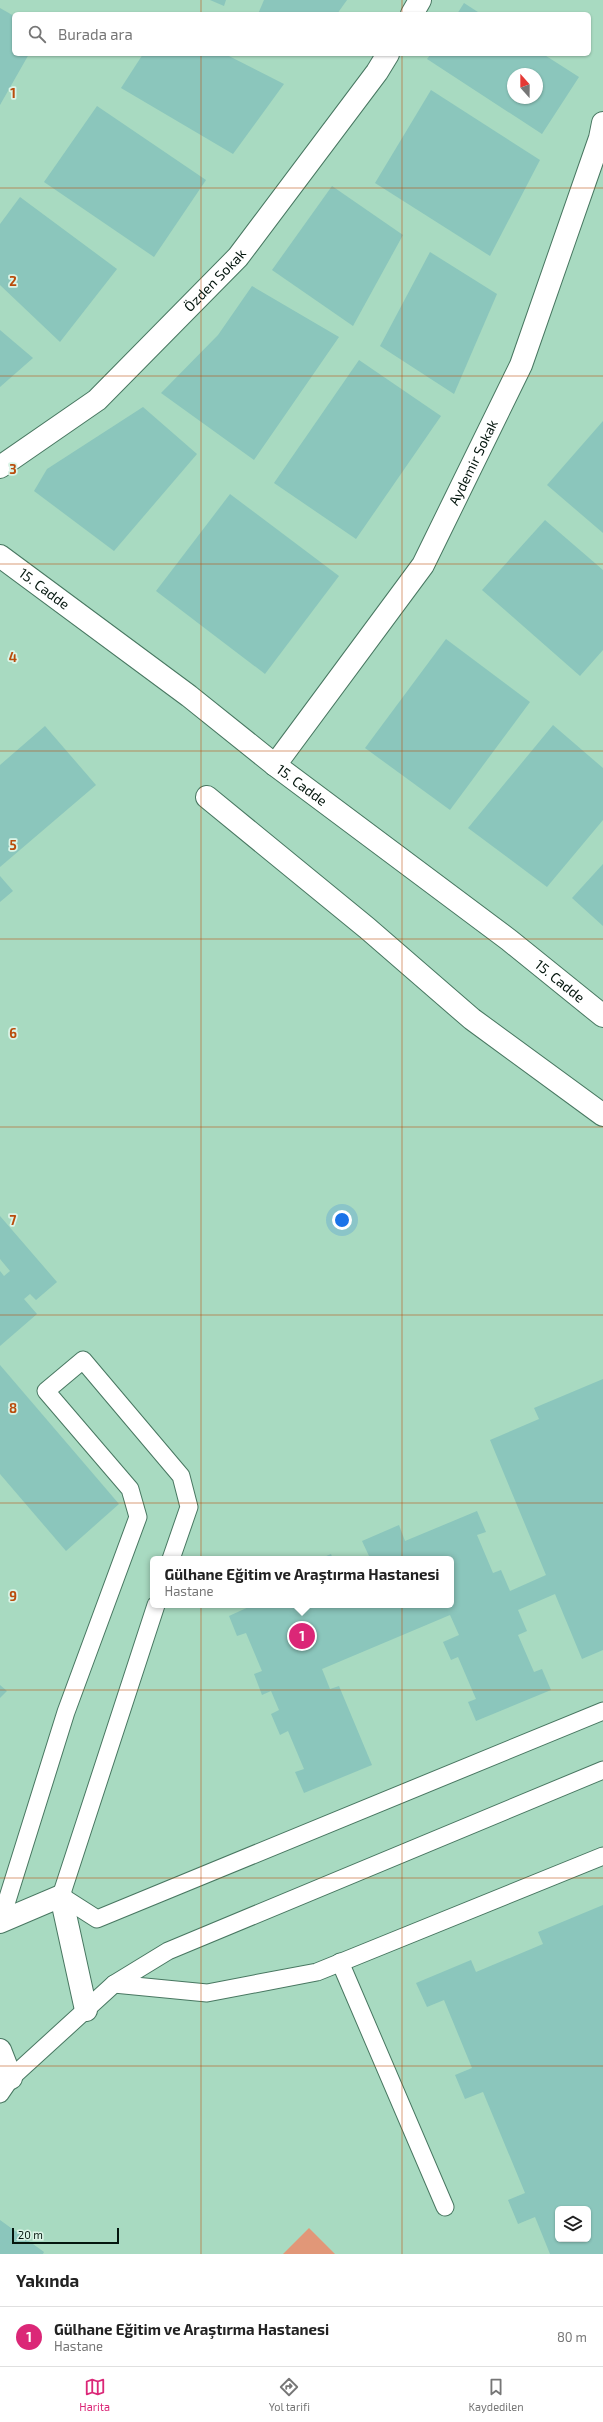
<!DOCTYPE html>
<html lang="tr">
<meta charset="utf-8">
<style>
body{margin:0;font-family:"Exo 2",sans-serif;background:#f6f6f6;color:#222}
.controls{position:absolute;right:12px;bottom:12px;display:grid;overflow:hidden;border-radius:6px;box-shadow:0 1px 3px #0004}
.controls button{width:36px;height:36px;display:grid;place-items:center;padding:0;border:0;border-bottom:1px solid #e0e0e0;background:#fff;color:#222;font:20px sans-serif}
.compass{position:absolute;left:507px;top:68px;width:36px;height:36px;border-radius:50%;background:#fff;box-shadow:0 1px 3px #0004;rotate:339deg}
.scale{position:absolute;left:12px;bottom:10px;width:107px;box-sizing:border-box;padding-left:4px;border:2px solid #04160e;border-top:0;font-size:11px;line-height:14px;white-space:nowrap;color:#04160e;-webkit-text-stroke:3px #dbf4e7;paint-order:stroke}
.you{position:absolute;left:342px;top:1220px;width:14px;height:14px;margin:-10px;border:3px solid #fff;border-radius:50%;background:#1a73e8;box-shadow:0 0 0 6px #1a73e833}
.badge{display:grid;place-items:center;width:26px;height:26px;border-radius:50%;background:#db2777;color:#fff;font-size:13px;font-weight:700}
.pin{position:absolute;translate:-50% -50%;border:2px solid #fff;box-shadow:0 1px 4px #0006}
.popup{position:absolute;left:150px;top:1556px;width:304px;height:52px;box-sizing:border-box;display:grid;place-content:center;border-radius:6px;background:#fff;filter:drop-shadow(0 1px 3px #0005);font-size:13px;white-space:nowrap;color:#767676}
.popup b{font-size:15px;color:#222}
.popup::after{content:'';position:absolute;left:50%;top:100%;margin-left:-8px;border:8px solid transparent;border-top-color:#fff}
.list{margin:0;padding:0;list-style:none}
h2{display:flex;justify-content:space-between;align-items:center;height:52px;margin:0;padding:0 16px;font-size:17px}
h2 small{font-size:13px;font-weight:400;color:#767676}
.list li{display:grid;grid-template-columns:26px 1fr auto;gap:12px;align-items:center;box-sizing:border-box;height:60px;padding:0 16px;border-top:1px solid #e0e0e0}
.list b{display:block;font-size:15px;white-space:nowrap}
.list p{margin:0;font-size:13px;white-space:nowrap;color:#767676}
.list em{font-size:13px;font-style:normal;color:#767676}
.icon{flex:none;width:22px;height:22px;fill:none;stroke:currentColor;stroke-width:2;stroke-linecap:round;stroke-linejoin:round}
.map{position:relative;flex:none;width:603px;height:2254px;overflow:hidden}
.search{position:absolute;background:#fff;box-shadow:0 1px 3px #0004;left:12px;right:12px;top:12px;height:44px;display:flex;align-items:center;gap:10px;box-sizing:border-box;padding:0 14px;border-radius:6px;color:#767676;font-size:15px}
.sheet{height:112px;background:#fff}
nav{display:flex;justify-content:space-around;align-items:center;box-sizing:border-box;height:56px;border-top:1px solid #e0e0e0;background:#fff;font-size:11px;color:#767676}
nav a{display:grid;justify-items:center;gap:2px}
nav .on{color:#db2777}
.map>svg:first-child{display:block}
.green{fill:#e19778}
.building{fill:#8bc6bc;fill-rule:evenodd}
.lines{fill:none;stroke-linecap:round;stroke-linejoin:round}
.lane-casing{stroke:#487761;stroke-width:19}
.street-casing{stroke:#487761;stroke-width:24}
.secondary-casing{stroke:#487761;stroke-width:24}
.lane{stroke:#fff;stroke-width:17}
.street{stroke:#fff;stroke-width:22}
.secondary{stroke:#fff;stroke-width:22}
.grid{fill:none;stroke:#ba4c0c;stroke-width:1;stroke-opacity:0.55}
.labels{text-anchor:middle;stroke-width:3.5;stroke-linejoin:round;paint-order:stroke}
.street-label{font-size:14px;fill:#04160e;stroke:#dbf4e7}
.grid-label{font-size:13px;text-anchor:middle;font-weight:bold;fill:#ba4c0c;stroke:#dbf4e7;stroke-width:3.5;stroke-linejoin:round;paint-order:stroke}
</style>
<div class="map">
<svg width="603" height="2254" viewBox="0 0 603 2254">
<rect width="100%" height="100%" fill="#a8dac1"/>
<polygon class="green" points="309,2228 335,2254 283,2254"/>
<g class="building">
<polygon points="210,0 226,0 224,6"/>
<polygon points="264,0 347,0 337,14 258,14"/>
<polygon points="464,3 481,14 457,14"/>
<polygon points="0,8 14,16 14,54 29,54 0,105"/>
<polygon points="143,54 225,54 284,84 233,154 121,88"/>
<path d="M 431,54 L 543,54 L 579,77 L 542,134 L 427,59 ZM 513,74 L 537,74 L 537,98 L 513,98 Z"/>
<polygon points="431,90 540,160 490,256 375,183"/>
<polygon points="97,106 206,180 154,257 44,182"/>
<polygon points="332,186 403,235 353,326 272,270"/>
<polygon points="20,197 117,269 60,342 0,285 0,224"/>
<polygon points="430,252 497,294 454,394 380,346"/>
<polygon points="252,286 339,337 254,460 161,393 218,335"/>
<polygon points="0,330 33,358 0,387"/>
<polygon points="359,360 441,416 356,539 274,483"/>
<polygon points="143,407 197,454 114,551 34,491 47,469"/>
<polygon points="603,421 603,533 547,485"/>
<polygon points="230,494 339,576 265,674 156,591"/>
<polygon points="545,520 603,570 603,650 580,676 482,590"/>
<polygon points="446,639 530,702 450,810 365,748"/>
<polygon points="553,725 603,768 603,820 547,887 468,828"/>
<polygon points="45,726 96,785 0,867 0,765"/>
<polygon points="603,864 603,926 572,898"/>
<polygon points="0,876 13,891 0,902"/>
<polygon points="0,1216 57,1282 36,1300 30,1294 24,1299 37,1314 0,1346 0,1271 4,1276 10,1271 0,1259"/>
<polygon points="0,1365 119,1504 66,1551 0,1474"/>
<polygon points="603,1379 603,1650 582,1659 555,1594 518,1610 527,1631 518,1635 534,1672 542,1669 551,1690 476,1721 468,1702 476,1699 458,1657 451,1660 443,1642 459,1635 450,1615 322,1669 330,1689 339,1686 372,1765 304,1793 295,1772 304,1769 288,1731 280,1735 271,1714 279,1710 271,1691 262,1695 254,1674 262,1671 246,1633 237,1636 229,1616 253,1605 451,1605 451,1559 362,1559 369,1556 362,1541 399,1525 405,1541 477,1511 486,1532 477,1535 493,1573 501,1570 510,1591 546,1575 490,1440 539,1419 534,1408"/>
<polygon points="331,1554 333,1559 319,1559"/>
<polygon points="0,1685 7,1691 0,1698"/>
<path d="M 603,1905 L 603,2254 L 550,2254 L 535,2217 L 518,2224 L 508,2200 L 525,2193 L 483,2092 L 465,2099 L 455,2075 L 472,2068 L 444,2000 L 427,2007 L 416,1983 L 471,1960 L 476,1972 L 543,1944 L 538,1932 ZM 558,2209 L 588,2209 L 588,2239 L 558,2239 Z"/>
<polygon points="0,2220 44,2252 43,2254 0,2254"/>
</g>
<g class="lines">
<defs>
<g id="lane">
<polyline points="156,1605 61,1896 97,1919 603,1711"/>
<polyline points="0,1923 66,1712 138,1517 130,1489 46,1391 83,1360 181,1476 189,1507 171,1559"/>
<polyline points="340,1962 445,2207"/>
<polyline points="114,1984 207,1993 317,1972 603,1856"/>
<polyline points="0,2094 11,2078 114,1984 168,1951 603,1770"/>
</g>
<g id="street">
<polyline points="412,14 420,0"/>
<path id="s1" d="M 0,467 L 97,400 L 238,257 L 377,72 L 388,54"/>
<path id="s2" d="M 275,765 L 423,565 L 521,365 L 600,138 L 603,123"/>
<polyline points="207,797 367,928 472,1019 603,1115"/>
<polyline points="0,1922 61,1896 86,2010"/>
<polyline points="0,2050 11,2078"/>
</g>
<g id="secondary">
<path id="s3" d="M 0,556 L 189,696 L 275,765 L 509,940 L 603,1016"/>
</g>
</defs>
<use href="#lane" class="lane-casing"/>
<use href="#street" class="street-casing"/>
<use href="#secondary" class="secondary-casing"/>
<use href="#lane" class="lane"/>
<use href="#street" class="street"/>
<use href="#secondary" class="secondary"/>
</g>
<path class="grid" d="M 201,0 L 201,14M 402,0 L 402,14M 201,54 L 201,2254M 402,54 L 402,2254M 0,188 L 603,188M 0,376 L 603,376M 0,564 L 603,564M 0,751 L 603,751M 0,939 L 603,939M 0,1127 L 603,1127M 0,1315 L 603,1315M 0,1503 L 603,1503M 0,1690 L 603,1690M 0,1878 L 603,1878M 0,2066 L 603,2066"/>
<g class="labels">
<g class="street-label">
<text dy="5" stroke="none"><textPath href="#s1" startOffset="286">Özden Sokak</textPath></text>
<text dy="5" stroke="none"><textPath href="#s2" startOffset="363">Aydemir Sokak</textPath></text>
<text dy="5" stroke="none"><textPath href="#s3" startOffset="55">15. Cadde</textPath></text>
<text dy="5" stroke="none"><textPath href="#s3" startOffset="379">15. Cadde</textPath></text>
<text dy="5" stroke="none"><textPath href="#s3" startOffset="703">15. Cadde</textPath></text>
</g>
</g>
<g class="grid-label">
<text x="13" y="98">1</text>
<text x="13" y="286">2</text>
<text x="13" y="474">3</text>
<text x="13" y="662">4</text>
<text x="13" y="850">5</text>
<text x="13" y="1038">6</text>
<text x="13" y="1225">7</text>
<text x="13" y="1413">8</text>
<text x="13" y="1601">9</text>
</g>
</svg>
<div class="controls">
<button><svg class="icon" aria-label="layers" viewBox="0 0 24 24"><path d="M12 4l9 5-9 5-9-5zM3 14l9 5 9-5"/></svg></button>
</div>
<svg class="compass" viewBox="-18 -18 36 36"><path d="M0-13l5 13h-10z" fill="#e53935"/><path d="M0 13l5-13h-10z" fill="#767676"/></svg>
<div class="scale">20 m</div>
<div class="you"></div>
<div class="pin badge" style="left:302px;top:1636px">1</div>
<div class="popup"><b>Gülhane Eğitim ve Araştırma Hastanesi</b>Hastane</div>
<div class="search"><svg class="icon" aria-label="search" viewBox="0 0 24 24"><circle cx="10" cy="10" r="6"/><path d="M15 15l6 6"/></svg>Burada ara</div>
</div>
<section class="sheet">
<h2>Yakında<small></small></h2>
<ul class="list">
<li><span class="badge">1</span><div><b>Gülhane Eğitim ve Araştırma Hastanesi</b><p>Hastane</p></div><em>80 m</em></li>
</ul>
</section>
<nav>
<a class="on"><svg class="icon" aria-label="map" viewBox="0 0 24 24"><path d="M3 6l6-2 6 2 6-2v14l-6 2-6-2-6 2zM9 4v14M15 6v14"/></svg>Harita</a>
<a><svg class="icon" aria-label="directions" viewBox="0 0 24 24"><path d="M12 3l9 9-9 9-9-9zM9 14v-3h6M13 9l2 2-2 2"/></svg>Yol tarifi</a>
<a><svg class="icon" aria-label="saved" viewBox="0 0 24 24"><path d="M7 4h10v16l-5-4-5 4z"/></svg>Kaydedilen</a>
</nav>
